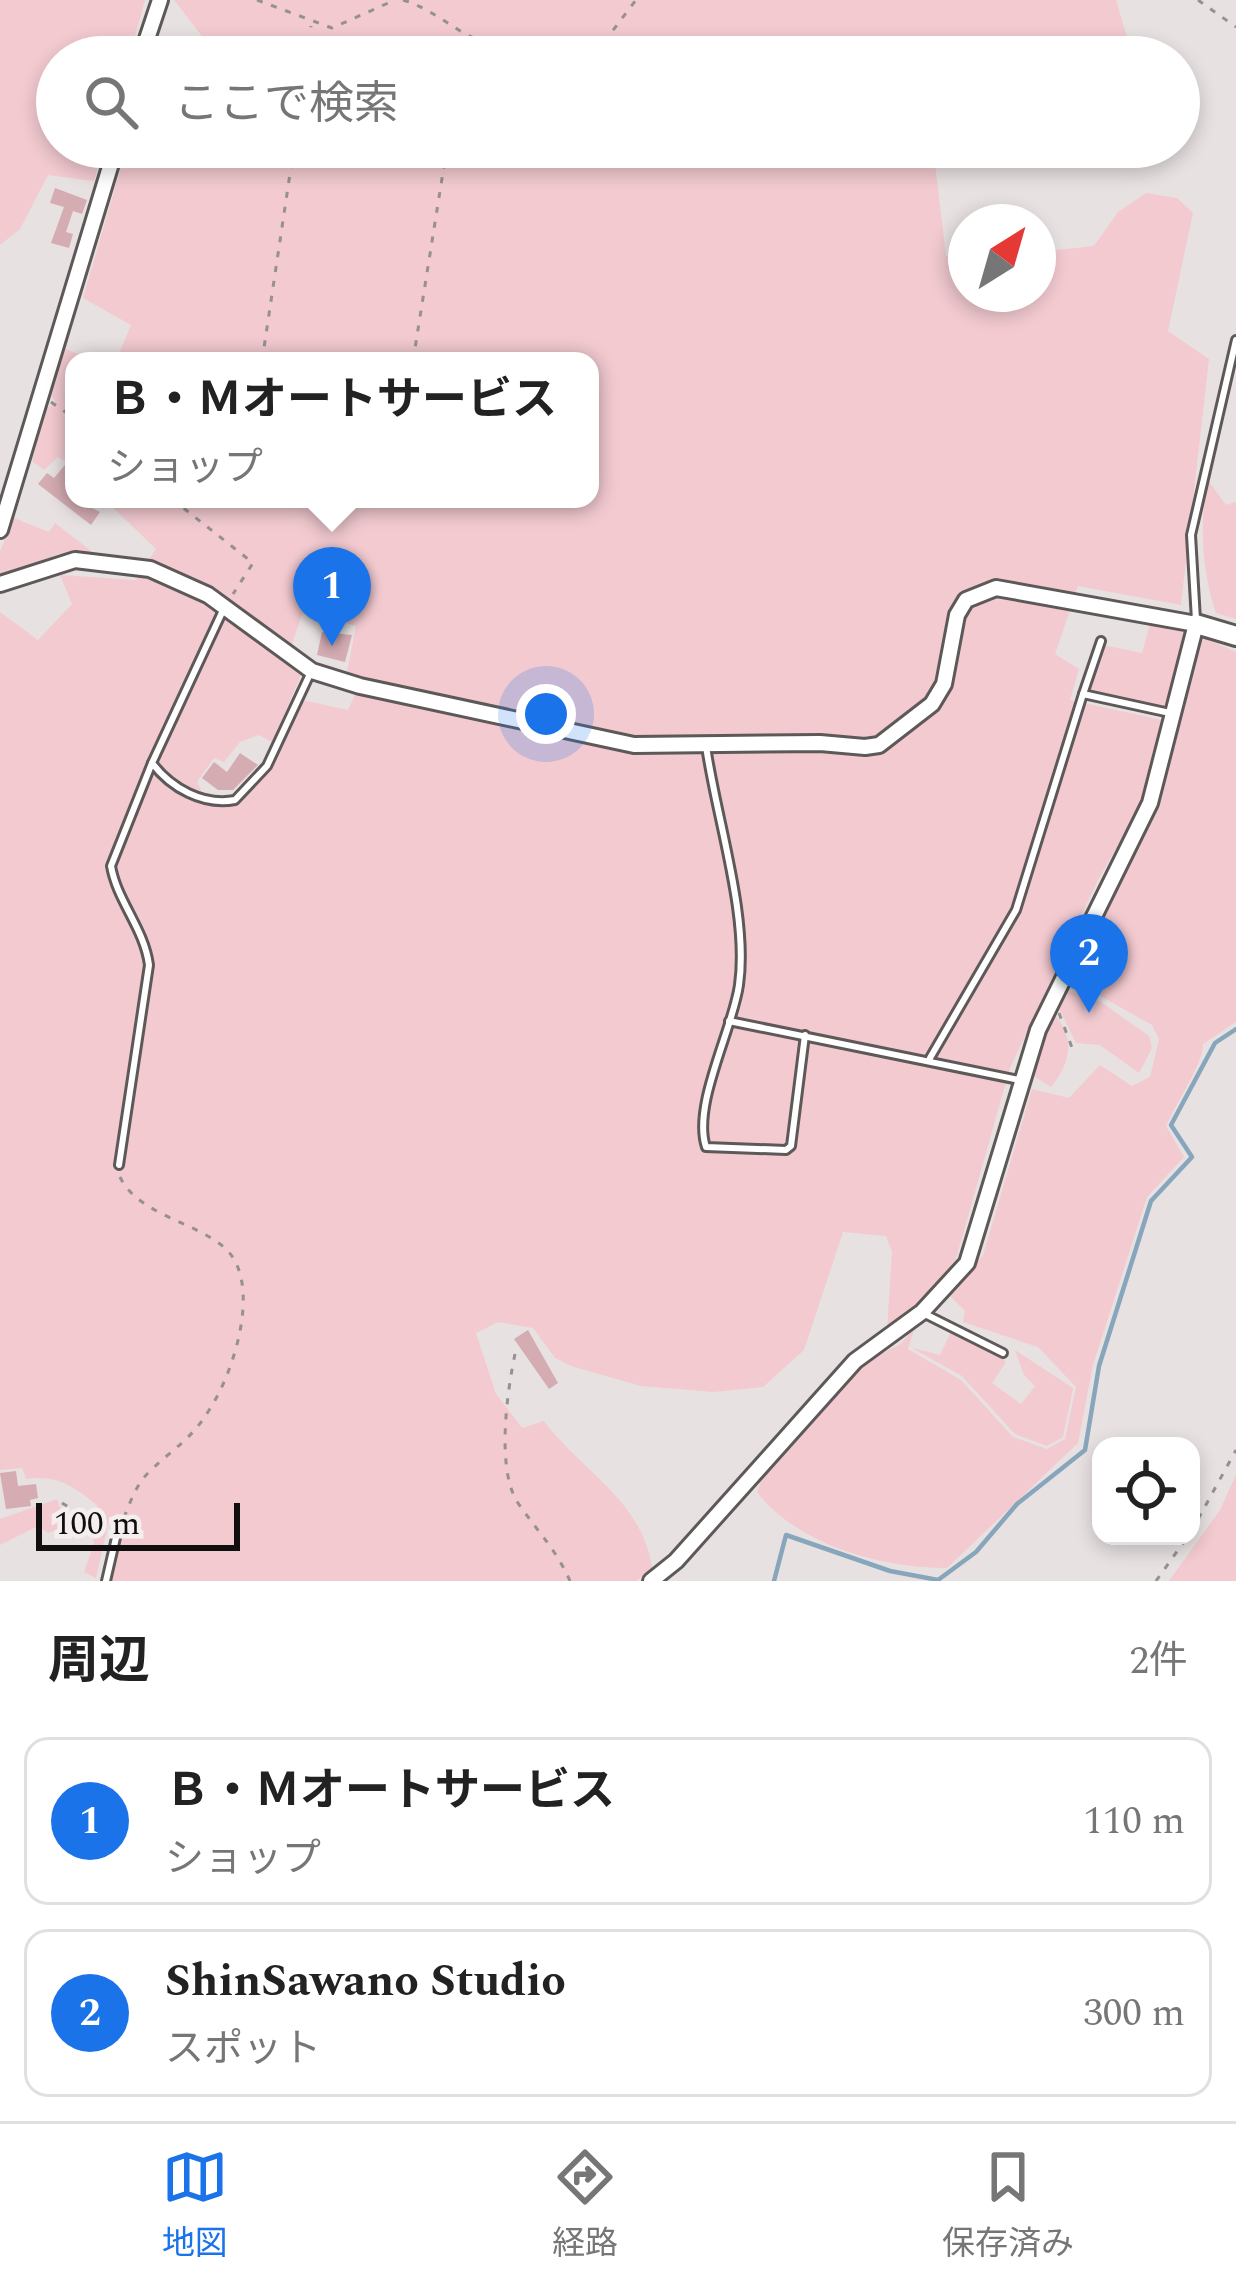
<!DOCTYPE html>
<html lang="ja">
<meta charset="utf-8">
<style>
body{margin:0;font-family:Spectral,"Noto Sans JP",serif;background:#f6f6f6;color:#222}
.controls{position:absolute;right:36px;bottom:36px;display:grid;overflow:hidden;border-radius:24px;box-shadow:0 6px 18px #0003}
.controls button{width:108px;height:108px;display:grid;place-items:center;padding:0;border:0;border-bottom:3px solid #e0e0e0;background:#fff;color:#222;font:60px sans-serif}
.compass{position:absolute;left:948px;top:204px;width:108px;height:108px;border-radius:50%;background:#fff;box-shadow:0 6px 18px #0003;rotate:37deg}
.scale{position:absolute;left:36px;bottom:30px;width:204px;box-sizing:border-box;padding-left:12px;border:6px solid #110e0f;border-top:0;font-size:33px;line-height:42px;white-space:nowrap;color:#110e0f;-webkit-text-stroke:9px #f5eeef;paint-order:stroke}
.you{position:absolute;left:546px;top:714px;width:42px;height:42px;margin:-30px;border:9px solid #fff;border-radius:50%;background:#1a73e8;box-shadow:0 0 0 18px #1a73e833}
.badge{display:grid;place-items:center;width:78px;height:78px;border-radius:50%;background:#1a73e8;color:#fff;font-size:39px;font-weight:700}
.pin{position:absolute;translate:-50% -99px;filter:drop-shadow(0 3px 6px #0008)}
.pin::after{content:'';position:absolute;top:63px;width:42px;height:36px;background:inherit;clip-path:polygon(0 0,100% 0,50% 100%)}
.popup{position:absolute;left:65px;top:352px;width:534px;height:156px;box-sizing:border-box;display:grid;place-content:center;border-radius:24px;background:#fff;filter:drop-shadow(0 3px 9px #0005);font-size:39px;white-space:nowrap;color:#767676}
.popup b{font-size:45px;color:#222}
.popup::after{content:'';position:absolute;left:50%;top:100%;margin-left:-24px;border:24px solid transparent;border-top-color:#fff}
.list{margin:0;padding:0;list-style:none}
h2{display:flex;justify-content:space-between;align-items:center;height:156px;margin:0;padding:0 48px;font-size:51px}
h2 small{font-size:39px;font-weight:400;color:#767676}
.list li{display:grid;grid-template-columns:78px 1fr auto;gap:36px;align-items:center;box-sizing:border-box;height:168px;margin:0 24px 24px;padding:0 24px;border:3px solid #e0e0e0;border-radius:24px}
.list b{display:block;font-size:45px;white-space:nowrap}
.list p{margin:0;font-size:39px;white-space:nowrap;color:#767676}
.list em{font-size:39px;font-style:normal;color:#767676}
.icon{flex:none;width:66px;height:66px;fill:none;stroke:currentColor;stroke-width:2;stroke-linecap:round;stroke-linejoin:round}
.map{position:relative;flex:none;width:1236px;height:1581px;overflow:hidden}
.search{position:absolute;background:#fff;box-shadow:0 6px 18px #0003;left:36px;right:36px;top:36px;height:132px;display:flex;align-items:center;gap:30px;box-sizing:border-box;padding:0 42px;border-radius:66px;color:#767676;font-size:45px}
.sheet{height:540px;background:#fff}
nav{display:flex;justify-content:space-around;align-items:center;box-sizing:border-box;height:168px;border-top:3px solid #e0e0e0;background:#fff;font-size:33px;color:#767676}
nav a{display:grid;justify-items:center;gap:6px}
nav .on{color:#1a73e8}
.map>svg:first-child{display:block}
.green{fill:#f2cad0;fill-rule:evenodd}
.lines{fill:none;stroke-linecap:round;stroke-linejoin:round}
.stream{stroke:#87a6bc;stroke-width:4.5}
.building{fill:#d4acb2}
.lane-casing{stroke:#5e5959;stroke-width:12}
.street-casing{stroke:#5e5959;stroke-width:20}
.secondary-casing{stroke:#5e5959;stroke-width:24}
.path{stroke:#959091;stroke-width:3;stroke-dasharray:6 9;stroke-linecap:butt}
.lane{stroke:#fff;stroke-width:6}
.street{stroke:#fff;stroke-width:14}
.secondary{stroke:#fff;stroke-width:18}
</style>
<div class="map">
<svg width="1236" height="1581" viewBox="0 0 1236 1581">
<rect width="100%" height="100%" fill="#e8e1e2"/>
<g class="green">
<polygon points="0,0 145,0 129,57 57,57 57,147 103,147 94,181 48,175 20,229 0,245"/>
<polygon points="174,0 1116,0 1128,41 1116,57 218,57"/>
<path d="M 127,147 L 933,147 L 946,256 L 966,256 L 966,294 L 1038,294 L 1038,252 L 1094,246 L 1118,212 L 1146,193 L 1177,198 L 1193,213 L 1168,331 L 1209,359 L 1181,605 L 1078,586 L 1055,654 L 1079,669 L 1070,700 L 1162,720 L 1142,802 L 1097,882 L 1010,1068 L 956,1259 L 917,1307 L 887,1330 L 892,1252 L 886,1236 L 843,1232 L 804,1350 L 763,1387 L 714,1392 L 641,1386 L 571,1366 L 555,1358 L 533,1328 L 498,1322 L 476,1333 L 496,1394 L 522,1428 L 544,1421 C 582,1472 641,1499 652,1567 L 637,1581 L 111,1581 L 124,1527 L 116,1521 L 108,1524 L 96,1578 L 84,1572 L 94,1544 L 90,1518 L 98,1506 C 75,1487 57,1474 26,1479 L 22,1468 L 0,1470 L 0,612 L 38,640 L 72,604 L 60,575 L 136,580 L 156,549 L 104,499 L 590,499 L 590,361 L 116,361 L 131,325 L 83,298 ZM 313,605 L 329,618 L 356,626 L 347,672 L 360,684 L 348,710 L 302,700 C 285,738 271,779 236,804 L 202,792 L 197,782 L 214,758 L 224,762 L 240,742 L 259,735 L 272,742 L 301,675 L 290,649 L 302,615 Z"/>
<polygon points="65,349 81,355 81,361 74,361 74,450 68,463 58,457 44,470 32,461 45,410 55,402 50,393"/>
<path d="M 1207,479 L 1226,505 L 1236,502 L 1236,619 L 1216,613 C 1201,568 1200,526 1207,479 Z"/>
<polygon points="14,518 49,532 55,523 95,554 58,554 0,577 0,551"/>
<polygon points="1151,620 1174,625 1190,637 1171,709 1089,691 1103,645 1142,653"/>
<path d="M 1202,637 L 1236,652 L 1236,1022 L 1203,1044 C 1203,1064 1176,1103 1166,1126 L 1184,1157 L 1147,1197 L 1093,1365 L 1078,1443 L 947,1568 C 882,1568 797,1545 757,1492 L 764,1474 L 860,1364 L 901,1344 L 915,1326 L 908,1349 L 961,1380 L 1013,1437 L 1047,1449 L 1065,1439 L 1076,1387 L 1038,1347 L 963,1322 L 965,1311 L 950,1296 L 983,1255 L 1032,1089 L 1069,1098 L 1100,1065 L 1132,1086 L 1150,1077 L 1159,1039 L 1152,1025 L 1072,980 L 1156,808 Z"/>
<polygon points="1063,989 1101,1002 1149,1036 1152,1048 1139,1073 1100,1045 1076,1043 1056,1002"/>
<path d="M 1053,1013 C 1076,1038 1071,1062 1051,1087 L 1028,1073 Z"/>
<polygon points="951,1332 1002,1357 1006,1362 992,1383 1021,1404 1035,1386 1024,1375 1015,1350 1073,1388 1063,1437 1047,1446 1015,1434 962,1376 912,1348 940,1355"/>
<polygon points="1236,1475 1236,1581 1169,1581 1220,1510"/>
<polygon points="57,1499 66,1526 48,1533 38,1526 0,1545 0,1519"/>
</g>
<g class="lines">
<polyline class="stream" points="774,1581 786,1535 890,1571 938,1580 976,1552 1017,1504 1085,1450 1099,1366 1151,1201 1192,1157 1171,1125 1215,1043 1236,1029"/>
</g>
<g class="building">
<polygon points="55,188 87,200 82,214 73,211 66,232 73,234 69,248 51,243 64,207 50,203"/>
<polygon points="65,465 74,472 74,499 100,512 91,525 38,484 47,473 54,478"/>
<polygon points="322,632 352,635 345,662 317,655"/>
<polygon points="240,753 258,765 233,790 218,790 202,778 214,762 227,772"/>
<polygon points="528,1330 558,1383 549,1389 514,1339"/>
<polygon points="16,1471 18,1486 36,1484 38,1498 30,1500 31,1506 6,1509 0,1473"/>
</g>
<g class="lines">
<defs>
<g id="lane">
<path d="M 225,606 L 152,763 C 171,788 203,806 235,800 L 267,766 L 310,674"/>
<polyline points="1196,620 1191,535 1236,340"/>
<polyline points="1083,694 1101,641"/>
<path d="M 706,746 C 716,817 749,915 739,985 C 733,1029 692,1105 706,1147 L 786,1150 L 791,1146 L 805,1035"/>
<polyline points="729,1021 1019,1080"/>
<polyline points="930,1058 1016,910 1083,694 1170,713"/>
<path d="M 119,1165 L 149,965 C 144,928 117,901 111,866 L 152,763"/>
<polyline points="925,1314 1003,1353"/>
<polyline points="106,1581 118,1529"/>
</g>
<g id="street">
<polyline points="141,57 160,0"/>
<polyline points="0,530 116,147"/>
<polyline points="0,584 75,560 150,569 208,595 312,671 360,686 634,745 820,743 865,747 879,745 932,704 944,684 957,615 966,600 996,588 1196,624 1150,803 1038,1030 967,1263 922,1312 855,1361 676,1561 651,1581"/>
</g>
<polyline id="secondary" points="1196,624 1236,636"/>
</defs>
<use href="#lane" class="lane-casing"/>
<use href="#street" class="street-casing"/>
<use href="#secondary" class="secondary-casing"/>
<g class="path">
<polyline points="257,0 332,28 395,0"/>
<path d="M 403,0 C 426,7 442,20 462,32 C 481,43 512,50 534,54 C 573,60 573,17 619,57"/>
<polyline points="1198,0 1236,27"/>
<polyline points="604,42 636,0"/>
<polyline points="307,57 311,26"/>
<polyline points="462,57 466,36"/>
<polyline points="262,361 294,147"/>
<polyline points="413,361 447,147"/>
<polyline points="51,402 74,418"/>
<polyline points="172,499 253,563 233,594"/>
<polyline points="1059,1013 1074,1053"/>
<path d="M 120,1177 C 138,1215 197,1222 226,1249 C 262,1284 234,1371 211,1407 C 191,1441 173,1448 148,1473 C 135,1486 129,1506 122,1522"/>
<path d="M 515,1354 C 507,1392 496,1470 518,1503 C 537,1531 556,1549 570,1581"/>
<polyline points="62,1503 110,1532"/>
<polyline points="1191,1532 1236,1450"/>
<polyline points="1156,1581 1188,1536"/>
</g>
<use href="#lane" class="lane"/>
<use href="#street" class="street"/>
<use href="#secondary" class="secondary"/>
</g>
</svg>
<div class="controls">
<button><svg class="icon" aria-label="locate" viewBox="0 0 24 24"><circle cx="12" cy="12" r="6"/><path d="M12 2v4M12 18v4M2 12h4M18 12h4"/></svg></button>
</div>
<svg class="compass" viewBox="-18 -18 36 36"><path d="M0-13l5 13h-10z" fill="#e53935"/><path d="M0 13l5-13h-10z" fill="#767676"/></svg>
<div class="scale">100 m</div>
<div class="you"></div>
<div class="pin badge" style="left:332px;top:646px">1</div>
<div class="popup"><b>Ｂ・Ｍオートサービス</b>ショップ</div>
<div class="pin badge" style="left:1089px;top:1013px">2</div>
<div class="search"><svg class="icon" aria-label="search" viewBox="0 0 24 24"><circle cx="10" cy="10" r="6"/><path d="M15 15l6 6"/></svg>ここで検索</div>
</div>
<section class="sheet">
<h2>周辺<small>2件</small></h2>
<ul class="list">
<li><span class="badge">1</span><div><b>Ｂ・Ｍオートサービス</b><p>ショップ</p></div><em>110 m</em></li>
<li><span class="badge">2</span><div><b>ShinSawano Studio</b><p>スポット</p></div><em>300 m</em></li>
</ul>
</section>
<nav>
<a class="on"><svg class="icon" aria-label="map" viewBox="0 0 24 24"><path d="M3 6l6-2 6 2 6-2v14l-6 2-6-2-6 2zM9 4v14M15 6v14"/></svg>地図</a>
<a><svg class="icon" aria-label="directions" viewBox="0 0 24 24"><path d="M12 3l9 9-9 9-9-9zM9 14v-3h6M13 9l2 2-2 2"/></svg>経路</a>
<a><svg class="icon" aria-label="saved" viewBox="0 0 24 24"><path d="M7 4h10v16l-5-4-5 4z"/></svg>保存済み</a>
</nav>
